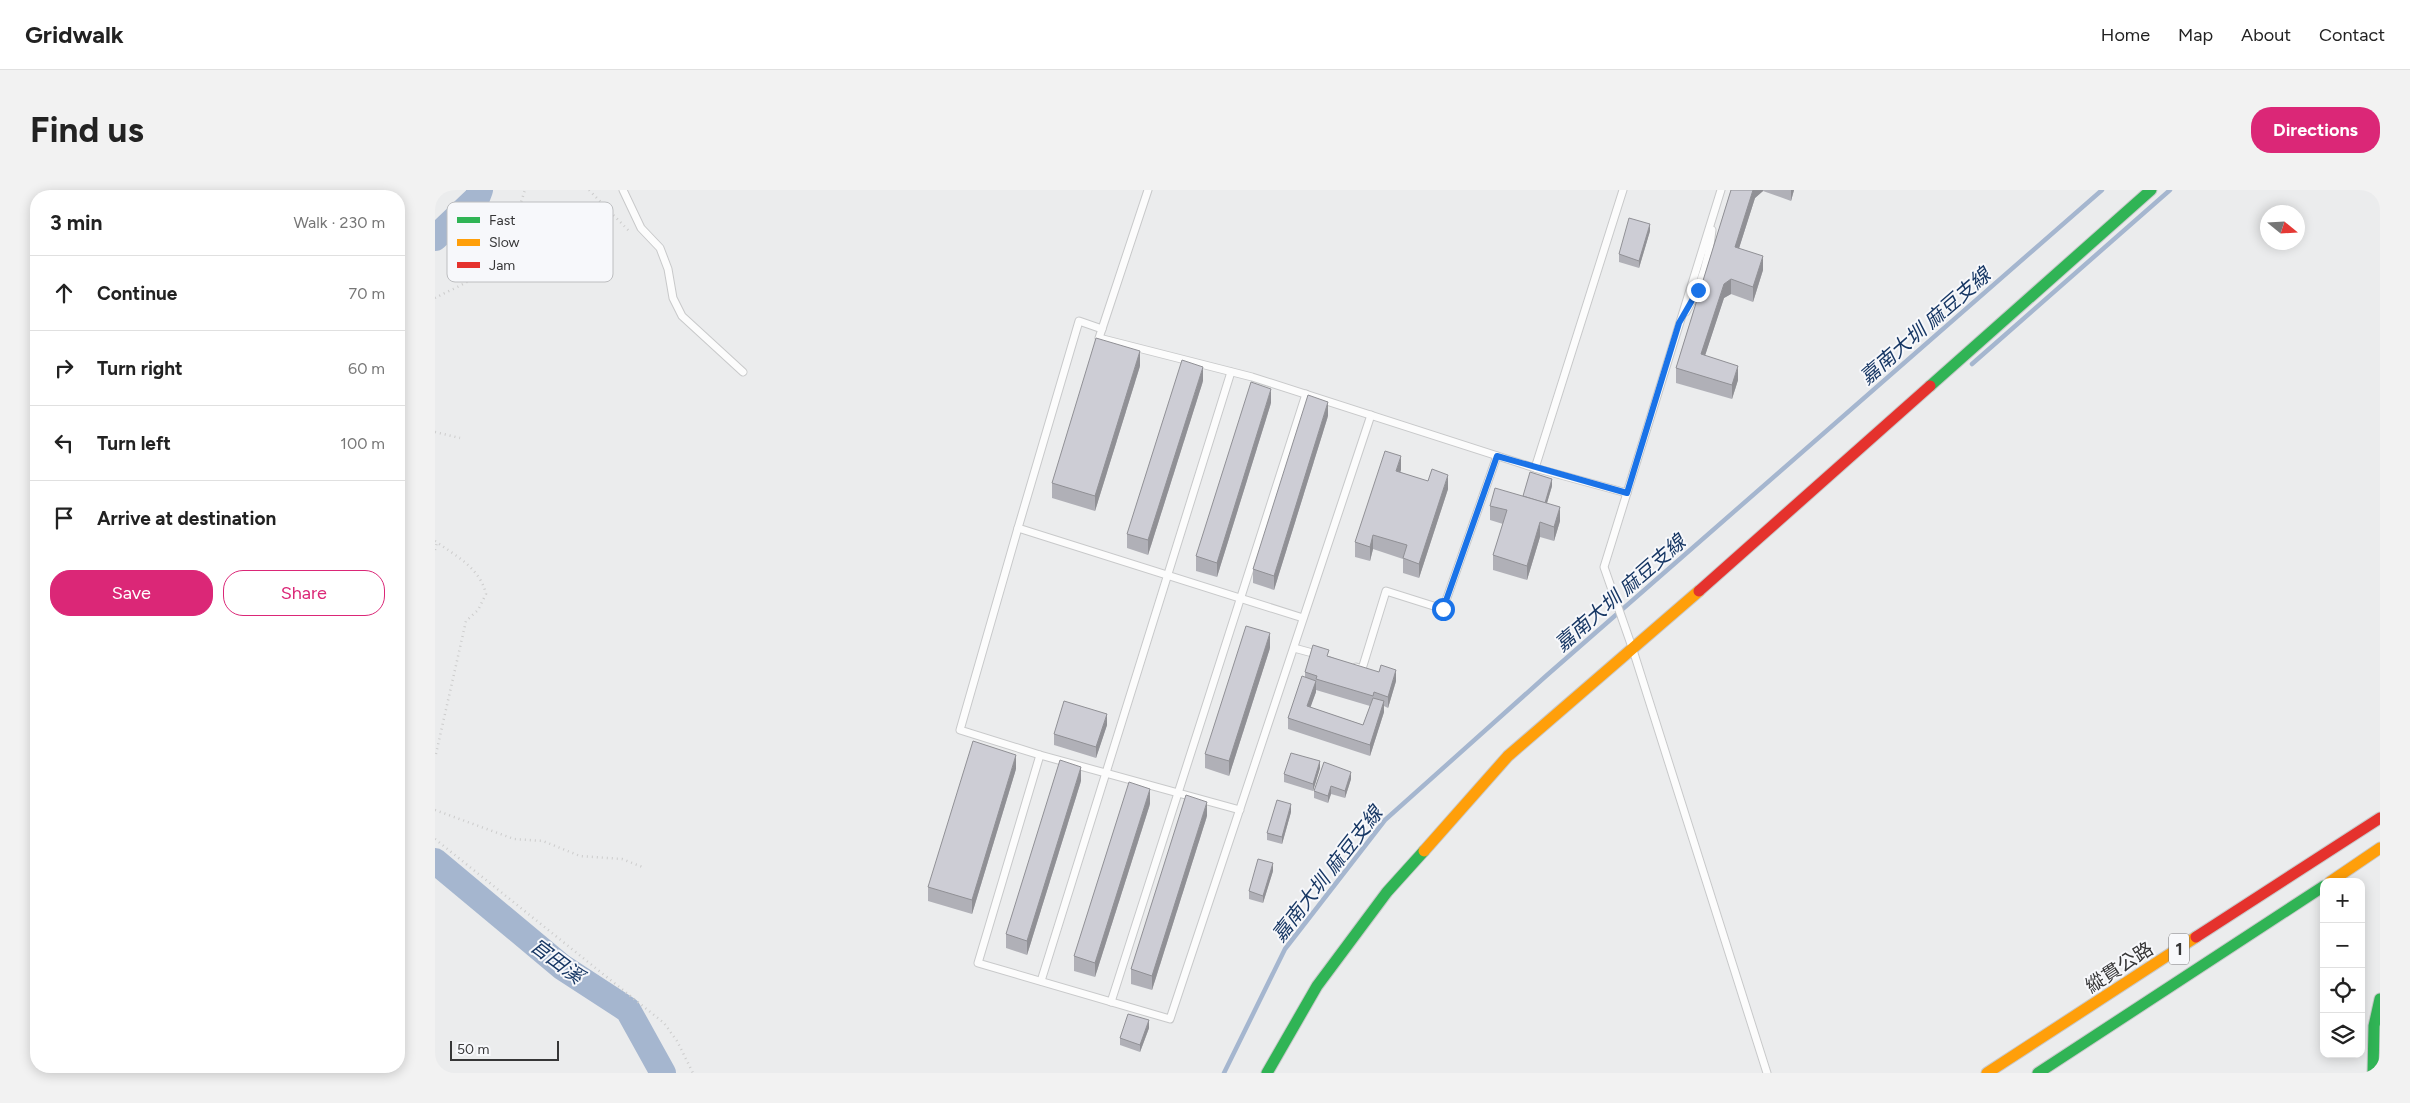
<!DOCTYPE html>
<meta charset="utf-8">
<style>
body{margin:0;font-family:Figtree,"Noto Sans TC",sans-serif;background:#f2f2f2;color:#222}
.controls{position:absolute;right:15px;bottom:15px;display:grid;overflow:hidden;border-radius:10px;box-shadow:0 2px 12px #0003}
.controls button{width:45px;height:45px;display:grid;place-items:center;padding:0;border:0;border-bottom:1px solid #e0e0e0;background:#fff;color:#222;font:25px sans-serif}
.compass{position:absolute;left:1825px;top:15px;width:45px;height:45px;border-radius:50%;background:#fff;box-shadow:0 2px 12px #0003;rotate:108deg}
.scale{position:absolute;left:15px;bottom:12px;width:109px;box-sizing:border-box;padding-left:5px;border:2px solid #363637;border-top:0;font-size:14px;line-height:18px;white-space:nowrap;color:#363637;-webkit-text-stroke:4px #f7f8fb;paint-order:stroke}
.stop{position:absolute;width:15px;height:15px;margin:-11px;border:4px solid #1a73e8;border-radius:50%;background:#fff}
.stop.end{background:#1a73e8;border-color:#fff;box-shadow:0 1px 5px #0008}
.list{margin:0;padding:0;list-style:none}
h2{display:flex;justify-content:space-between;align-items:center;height:65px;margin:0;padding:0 20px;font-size:21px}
h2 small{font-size:16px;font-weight:400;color:#767676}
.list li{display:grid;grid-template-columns:32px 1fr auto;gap:15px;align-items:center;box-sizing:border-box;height:75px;padding:0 20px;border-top:1px solid #e0e0e0}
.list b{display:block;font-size:19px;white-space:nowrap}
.list em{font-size:16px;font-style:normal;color:#767676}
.actions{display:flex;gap:10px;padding:15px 20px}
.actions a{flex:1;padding:11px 0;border:1px solid #db2777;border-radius:20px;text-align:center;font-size:18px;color:#db2777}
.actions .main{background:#db2777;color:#fff}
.icon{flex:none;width:28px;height:28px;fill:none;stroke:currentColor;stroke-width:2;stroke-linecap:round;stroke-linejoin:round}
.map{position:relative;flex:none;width:1945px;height:883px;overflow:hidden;border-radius:20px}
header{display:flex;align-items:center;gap:30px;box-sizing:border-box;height:70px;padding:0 25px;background:#fff;border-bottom:1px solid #e0e0e0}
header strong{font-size:24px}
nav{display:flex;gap:28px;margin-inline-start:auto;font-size:18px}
.intro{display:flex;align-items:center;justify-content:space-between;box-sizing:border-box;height:120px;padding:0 30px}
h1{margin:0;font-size:35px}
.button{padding:12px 22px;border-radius:20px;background:#db2777;color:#fff;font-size:18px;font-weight:700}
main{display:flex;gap:30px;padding:0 30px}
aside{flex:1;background:#fff;border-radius:20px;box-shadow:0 2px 12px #0003}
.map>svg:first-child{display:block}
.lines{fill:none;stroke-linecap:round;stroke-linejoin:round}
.stream{stroke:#a5b6cf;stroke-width:4.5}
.river{stroke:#a5b6cf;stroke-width:26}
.lane-casing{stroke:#c8c9ca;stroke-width:9}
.fast-casing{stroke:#c8c9ca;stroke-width:13}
.slow-casing{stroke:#c8c9ca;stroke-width:13}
.jam-casing{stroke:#c8c9ca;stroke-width:13}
.path{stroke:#ccc;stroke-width:2.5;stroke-dasharray:1 4;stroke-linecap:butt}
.lane{stroke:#fcfcfc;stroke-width:7}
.fast{stroke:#30b455;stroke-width:11}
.slow{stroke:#ff9f0a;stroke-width:11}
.jam{stroke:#e5322d;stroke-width:11}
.wall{fill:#b0b0b7;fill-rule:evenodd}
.shaded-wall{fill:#909095}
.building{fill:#cdcdd5;stroke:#909095}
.route{stroke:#1a73e8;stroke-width:6}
.labels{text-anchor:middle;stroke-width:4;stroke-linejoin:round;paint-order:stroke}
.shield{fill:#f7f8fb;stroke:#707072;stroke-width:1}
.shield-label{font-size:18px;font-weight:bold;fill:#363637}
.street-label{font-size:19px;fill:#363637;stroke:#f7f8fb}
.water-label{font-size:20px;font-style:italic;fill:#173764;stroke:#f7f8fb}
.key{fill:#f7f8fb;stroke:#bdbec0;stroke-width:1}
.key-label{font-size:14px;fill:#363637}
</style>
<header>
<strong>Gridwalk</strong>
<nav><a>Home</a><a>Map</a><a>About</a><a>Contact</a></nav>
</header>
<div class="intro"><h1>Find us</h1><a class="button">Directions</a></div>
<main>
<aside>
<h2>3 min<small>Walk · 230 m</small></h2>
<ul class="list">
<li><svg class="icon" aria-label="ahead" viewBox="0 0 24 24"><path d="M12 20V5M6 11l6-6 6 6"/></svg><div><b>Continue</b></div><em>70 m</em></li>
<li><svg class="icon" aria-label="right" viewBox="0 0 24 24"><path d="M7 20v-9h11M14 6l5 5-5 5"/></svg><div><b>Turn right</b></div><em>60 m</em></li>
<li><svg class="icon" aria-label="left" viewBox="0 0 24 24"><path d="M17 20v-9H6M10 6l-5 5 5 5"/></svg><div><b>Turn left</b></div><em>100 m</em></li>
<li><svg class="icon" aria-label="arrive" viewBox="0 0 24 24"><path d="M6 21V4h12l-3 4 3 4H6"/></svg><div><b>Arrive at destination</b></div></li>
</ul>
<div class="actions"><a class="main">Save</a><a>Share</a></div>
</aside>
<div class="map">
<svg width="1945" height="883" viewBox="0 0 1945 883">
<rect width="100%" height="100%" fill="#ebeced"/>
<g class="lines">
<g class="stream">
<polyline points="1537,174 1735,0"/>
<polyline points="789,883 850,759 950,630 1111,486 1667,0"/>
</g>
<g class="river">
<polyline points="0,48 42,8 45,0"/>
<polyline points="0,671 127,777 193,820 228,883"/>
</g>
<defs>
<g id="lane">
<polyline points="188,0 206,38 225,58 233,79 238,108 247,126 308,182"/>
<polyline points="713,0 664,148 817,187 1100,278 1192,303"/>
<polyline points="1286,0 1169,377 1198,460 1332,883"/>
<path d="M 1251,122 C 1266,96 1274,71 1277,40"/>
<polyline points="667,139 644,131 583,338 868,428"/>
<polyline points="1100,278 1188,0"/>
<polyline points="583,338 525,540 605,565"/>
<polyline points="859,458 885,465"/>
<polyline points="921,477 927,479 951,401 1008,419 1062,266"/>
<polyline points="805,620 605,565 543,773 735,829 936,225"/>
<polyline points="606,791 796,182"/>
<polyline points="676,812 871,204"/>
</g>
<g id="fast">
<polyline points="1495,196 1716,0"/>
<polyline points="832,883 882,796 952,702 989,661"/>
<polyline points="1603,883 1889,696"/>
<polyline points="1938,883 1939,836 1945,809"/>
</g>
<g id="slow">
<polyline points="989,661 1073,566 1264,401"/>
<polyline points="1895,692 1945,658"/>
<polyline points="1552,883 1761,747"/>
</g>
<g id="jam">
<polyline points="1264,401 1495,196"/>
<polyline points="1761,747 1945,628"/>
</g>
</defs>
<use href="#lane" class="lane-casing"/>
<use href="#fast" class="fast-casing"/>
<use href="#slow" class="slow-casing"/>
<use href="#jam" class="jam-casing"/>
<g class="path">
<polyline points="154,0 195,42"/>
<path d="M 0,108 C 13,101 29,95 41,86 C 69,66 80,31 90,0"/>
<polyline points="0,242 25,248"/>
<path d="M 0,351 C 21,366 45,378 51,404 L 43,420 L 31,431 L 0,568"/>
<polyline points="0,360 2,352"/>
<polyline points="0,620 79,649 108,651 145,666 187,669 210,678"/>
<polyline points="0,649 229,833 242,851 258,883"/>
</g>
<use href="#lane" class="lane"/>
<use href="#fast" class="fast"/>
<use href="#slow" class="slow"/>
<use href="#jam" class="jam"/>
</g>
<g class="wall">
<polygon points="1296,0 1359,0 1356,11 1328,1 1320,8 1304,58 1328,80 1318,112 1296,104 1289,108 1270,165 1303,190 1297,209 1241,193 1241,178"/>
<polygon points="1215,41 1204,78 1184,72 1184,64"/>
<polygon points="705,176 660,321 617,308 617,293"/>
<polygon points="768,191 713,365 692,358 692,344"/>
<polygon points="836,213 782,387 761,381 761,366"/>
<polygon points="893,226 839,400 818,393 818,379"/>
<polygon points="966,280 965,282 1013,299 984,388 968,383 968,369 938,359 935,371 920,367 920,352"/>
<polygon points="1117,296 1112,313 1125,331 1119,351 1105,347 1092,390 1058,380 1058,365 1068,334 1055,330 1055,316 1088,306"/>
<polygon points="835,458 794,586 770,578 770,564"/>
<path d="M 894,466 L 961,491 L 953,518 L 949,516 L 949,522 L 935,566 L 853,539 L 853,528 L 870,487 L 870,482 ZM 881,497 L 881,500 L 935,516 L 928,535 L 875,517 L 881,502 Z"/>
<polygon points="672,535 661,568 619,555 619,544"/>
<polygon points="885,578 878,601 849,592 849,584"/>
<polygon points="581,579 537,724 493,711 493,697"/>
<polygon points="916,589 910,608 896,604 893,613 879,608 879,601"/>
<polygon points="646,591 592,765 571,758 571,744"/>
<polygon points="715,614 660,787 639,781 639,766"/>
<polygon points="856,622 847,654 832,650 832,643"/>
<polygon points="772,626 717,800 696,794 696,779"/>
<polygon points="838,681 828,713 814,709 814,701"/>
<polygon points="714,838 705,862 685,855 685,848"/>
</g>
<g class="shaded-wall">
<polygon points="1318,0 1328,0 1328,1 1320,8 1300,71 1300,57"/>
<polygon points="1356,0 1359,0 1356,11"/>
<polygon points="1215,34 1215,41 1204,78 1204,71"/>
<polygon points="1328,66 1328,80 1318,112 1318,97"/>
<polygon points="1296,89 1296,104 1289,108 1266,178 1266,164 1289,94"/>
<polygon points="705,161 705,176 660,321 660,306"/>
<polygon points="1303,176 1303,190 1297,209 1297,195"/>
<polygon points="768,177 768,191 713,365 713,350"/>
<polygon points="836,199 836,213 782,387 782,373"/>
<polygon points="893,212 893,226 839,400 839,386"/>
<polygon points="966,266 966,280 961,295 961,281"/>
<polygon points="1013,285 1013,299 984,388 984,374"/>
<polygon points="1117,289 1117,296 1109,323 1109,316"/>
<polygon points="1125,317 1125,331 1119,351 1119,337"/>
<polygon points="1105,332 1105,347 1092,390 1092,376"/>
<polygon points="938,345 938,359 935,371 935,357"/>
<polygon points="835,443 835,458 794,586 794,571"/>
<polygon points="961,480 961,491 953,518 953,507"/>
<polygon points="881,491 881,502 872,527 872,516"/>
<polygon points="949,511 949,522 935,566 935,555"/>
<polygon points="672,524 672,535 661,568 661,557"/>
<polygon points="581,565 581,579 537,724 537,710"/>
<polygon points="885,571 885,578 878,601 878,594"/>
<polygon points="646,577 646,591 592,765 592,751"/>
<polygon points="916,582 916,589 910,608 910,601"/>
<polygon points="896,596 896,604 893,613 893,606"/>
<polygon points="715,599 715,614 660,787 660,773"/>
<polygon points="772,612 772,626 717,800 717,786"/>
<polygon points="856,614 856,622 847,654 847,647"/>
<polygon points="838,673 838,681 828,713 828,706"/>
<polygon points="714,830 714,838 705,862 705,855"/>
</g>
<g class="building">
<polygon points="1296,0 1318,0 1300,57 1328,66 1318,97 1296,89 1289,94 1266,164 1303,176 1297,195 1241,178"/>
<polygon points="1194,28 1215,34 1204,71 1184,64"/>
<polygon points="661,148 705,161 660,306 617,293"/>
<polygon points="747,170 768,177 713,350 692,344"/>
<polygon points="816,192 836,199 782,373 761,366"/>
<polygon points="873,205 893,212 839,386 818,379"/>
<polygon points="950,261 966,266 961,281 993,291 997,279 1013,285 984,374 968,368 972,355 938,345 935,357 920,352"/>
<polygon points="1095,282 1117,289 1110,313 1088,306"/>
<polygon points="1060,298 1125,317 1119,337 1105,332 1092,376 1058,365 1072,320 1055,316"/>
<polygon points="811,436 835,443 794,571 770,564"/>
<polygon points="878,455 894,460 892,466 944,482 946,475 961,480 953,507 939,502 938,506 881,489 882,486 870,482"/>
<polygon points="867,486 881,491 872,516 928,535 938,508 949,511 935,555 853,528"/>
<polygon points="629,511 672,524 661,557 619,544"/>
<polygon points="538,551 581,565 537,710 493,697"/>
<polygon points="856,563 885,571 878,594 849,584"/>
<polygon points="625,570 646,577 592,751 571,744"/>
<polygon points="889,572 916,582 910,601 896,596 893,606 879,601"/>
<polygon points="694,592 715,599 660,773 639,766"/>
<polygon points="751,605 772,612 717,786 696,779"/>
<polygon points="842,610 856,614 847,647 832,643"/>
<polygon points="823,669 838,673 828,706 814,701"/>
<polygon points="693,824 714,830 705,855 685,848"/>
</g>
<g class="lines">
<polyline class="route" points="1008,419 1062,266 1192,303 1244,133 1263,100"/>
</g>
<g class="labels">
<rect class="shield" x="1734" y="743.5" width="20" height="31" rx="4"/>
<g class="shield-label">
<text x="1744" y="765">1</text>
</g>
<g class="street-label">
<text transform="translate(1684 777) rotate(-33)" y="7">縱貫公路</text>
</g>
<g class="water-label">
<text transform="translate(1490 136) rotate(-41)" y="7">嘉南大圳 麻豆支線</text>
<text transform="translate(1185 403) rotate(-41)" y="7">嘉南大圳 麻豆支線</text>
<text transform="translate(892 684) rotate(-52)" y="7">嘉南大圳 麻豆支線</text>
<text transform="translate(122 771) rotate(37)" y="7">官田溪</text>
</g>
</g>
<rect x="12" y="12" width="166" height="80" rx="8" class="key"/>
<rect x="22" y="27" width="23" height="6" fill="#30b455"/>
<rect x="22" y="49" width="23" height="7" fill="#ff9f0a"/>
<rect x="22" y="72" width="23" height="6" fill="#e5322d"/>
<g class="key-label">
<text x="54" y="35">Fast</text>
<text x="54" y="57">Slow</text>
<text x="54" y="80">Jam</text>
</g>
</svg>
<div class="controls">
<button>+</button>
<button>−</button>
<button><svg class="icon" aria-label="locate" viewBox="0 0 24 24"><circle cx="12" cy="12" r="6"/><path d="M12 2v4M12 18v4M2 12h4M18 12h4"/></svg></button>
<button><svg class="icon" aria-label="layers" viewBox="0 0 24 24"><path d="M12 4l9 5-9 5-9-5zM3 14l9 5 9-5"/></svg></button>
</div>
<svg class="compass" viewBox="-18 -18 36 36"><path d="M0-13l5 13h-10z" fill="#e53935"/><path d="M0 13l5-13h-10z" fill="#767676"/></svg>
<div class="scale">50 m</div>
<div class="stop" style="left:1008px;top:419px"></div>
<div class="stop end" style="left:1263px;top:100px"></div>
</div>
</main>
